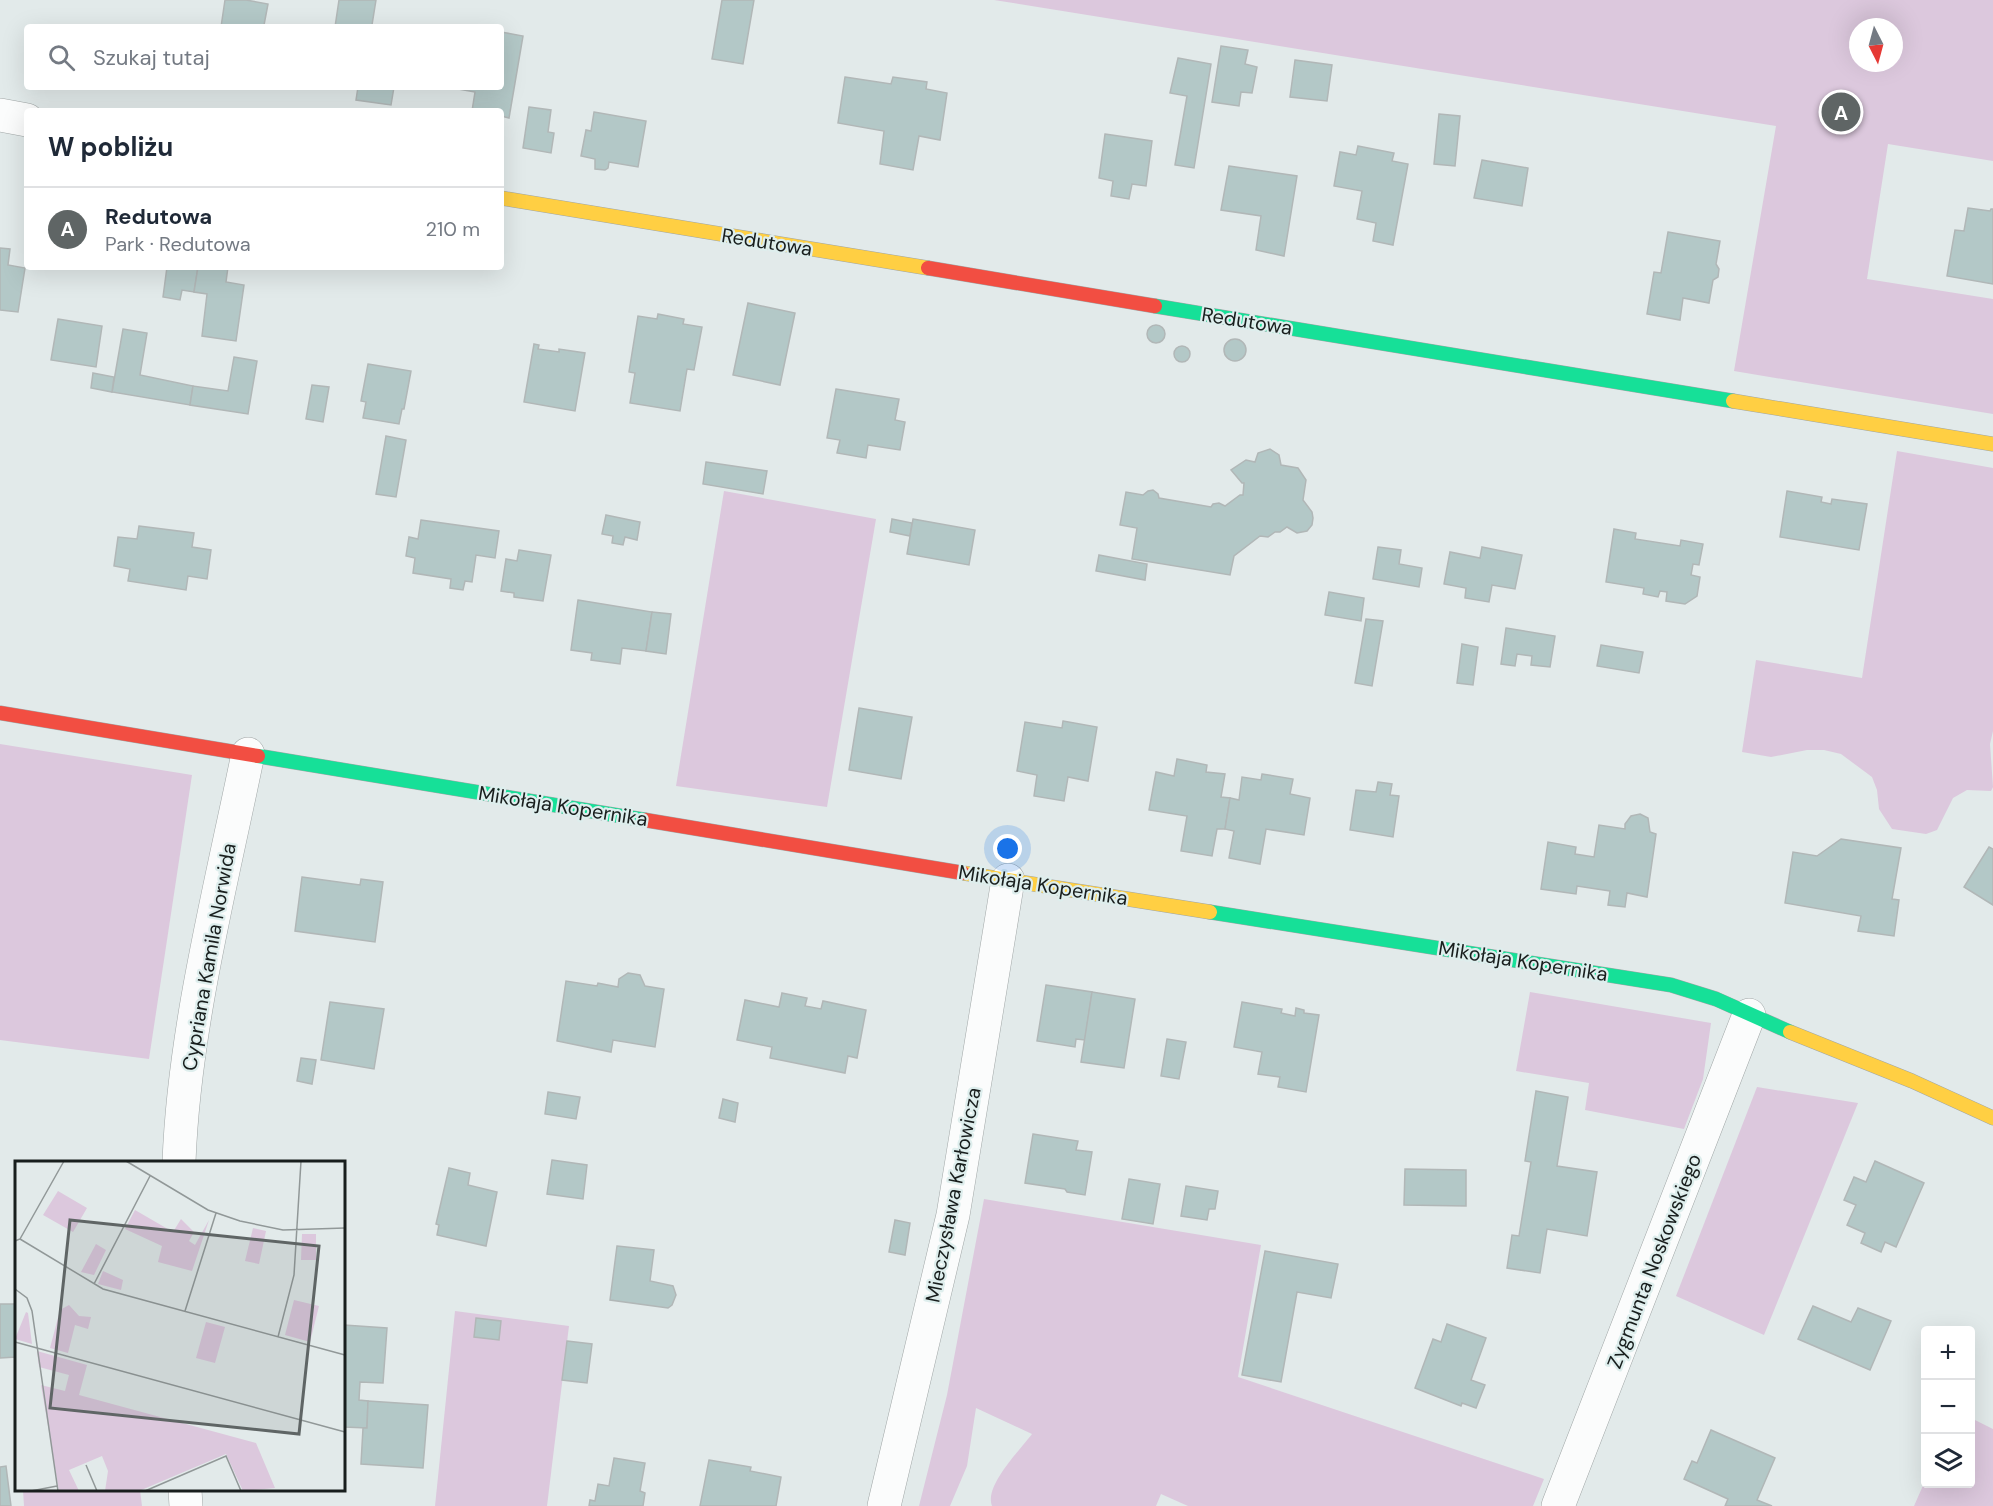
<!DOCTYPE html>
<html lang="pl">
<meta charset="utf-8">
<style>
body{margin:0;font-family:"DM Sans",sans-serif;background:#f6f6f7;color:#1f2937}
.controls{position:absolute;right:18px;bottom:18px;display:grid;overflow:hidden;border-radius:6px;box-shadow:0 6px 24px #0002}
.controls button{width:54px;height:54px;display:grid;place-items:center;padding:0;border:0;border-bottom:2px solid #e0e1e3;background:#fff;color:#1f2937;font:30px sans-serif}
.compass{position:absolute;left:1849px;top:18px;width:54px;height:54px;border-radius:50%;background:#fff;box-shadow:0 6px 24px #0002;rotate:174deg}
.you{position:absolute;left:1008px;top:849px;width:21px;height:21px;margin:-15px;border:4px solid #fff;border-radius:50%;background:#1a73e8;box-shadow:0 0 0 9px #1a73e833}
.badge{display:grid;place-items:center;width:39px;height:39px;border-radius:50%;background:#5f6565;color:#fff;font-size:20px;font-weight:700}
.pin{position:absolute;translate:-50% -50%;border:3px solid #fff;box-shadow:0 2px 6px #0006}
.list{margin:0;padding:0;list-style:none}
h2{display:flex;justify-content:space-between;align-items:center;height:78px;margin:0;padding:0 24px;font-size:26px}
h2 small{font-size:20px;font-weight:400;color:#747a83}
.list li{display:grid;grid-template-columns:39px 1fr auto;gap:18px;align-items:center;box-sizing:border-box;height:84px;padding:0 24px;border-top:2px solid #e0e1e3}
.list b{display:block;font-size:22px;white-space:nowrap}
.list p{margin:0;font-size:20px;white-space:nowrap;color:#747a83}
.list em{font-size:20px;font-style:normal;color:#747a83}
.icon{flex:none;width:33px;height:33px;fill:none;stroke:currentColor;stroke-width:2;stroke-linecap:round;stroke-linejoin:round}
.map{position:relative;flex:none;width:1993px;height:1506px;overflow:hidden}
.search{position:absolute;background:#fff;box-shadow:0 6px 24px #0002;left:24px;top:24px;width:480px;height:66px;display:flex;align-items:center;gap:15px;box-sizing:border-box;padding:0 21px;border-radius:6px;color:#747a83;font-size:22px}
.panel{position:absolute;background:#fff;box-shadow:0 6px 24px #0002;left:24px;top:108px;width:480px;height:162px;border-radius:6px}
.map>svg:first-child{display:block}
.green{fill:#dcc8dd;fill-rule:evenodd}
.building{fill:#b3c8c7;stroke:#b1b7b7;stroke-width:1.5}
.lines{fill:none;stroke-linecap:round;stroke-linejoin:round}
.street-casing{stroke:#a0a6a6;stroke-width:34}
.fast-casing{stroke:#a0a6a6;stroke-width:15}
.slow-casing{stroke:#a0a6a6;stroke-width:15}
.jam-casing{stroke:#a0a6a6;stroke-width:15}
.street{stroke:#fbfcfc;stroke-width:33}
.fast{stroke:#16e098;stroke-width:14}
.slow{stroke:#ffcf43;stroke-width:14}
.jam{stroke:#f24e42;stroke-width:14}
.labels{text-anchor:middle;stroke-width:4.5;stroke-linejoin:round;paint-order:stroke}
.street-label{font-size:20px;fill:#181e1d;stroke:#deeeed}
.inset-road{fill:none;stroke:#919898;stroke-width:1.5}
.view{fill:#5f6565;fill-opacity:0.15;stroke:#5f6565;stroke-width:3}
.inset-edge{fill:none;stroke:#181e1d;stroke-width:3}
</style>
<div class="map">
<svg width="1993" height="1506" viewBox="0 0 1993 1506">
<rect width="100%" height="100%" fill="#e2eaea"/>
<g class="green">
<path d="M 994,0 L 1993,0 L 1993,161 L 1888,144 L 1867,279 L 1993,299 L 1993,414 L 1734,371 L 1776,126 ZM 1858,27 L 1894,27 L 1894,63 L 1858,63 Z"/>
<polygon points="1897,451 1993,468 1993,731 1990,744 1993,787 1991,791 1967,790 1953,798 1937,830 1926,834 1892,829 1879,809 1877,790 1872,777 1841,754 1824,750 1807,750 1771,757 1742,752 1756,660 1862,678"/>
<polygon points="724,491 876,519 827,807 676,786"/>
<polygon points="0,744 192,775 149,1059 0,1040"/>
<polygon points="1530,992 1711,1023 1703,1079 1684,1129 1585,1110 1589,1083 1516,1071"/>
<polygon points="1757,1087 1858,1103 1764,1335 1676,1296"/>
<path d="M 984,1199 L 1261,1245 L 1238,1377 L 1544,1479 L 1533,1506 L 1188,1506 L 1161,1494 L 1156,1506 L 992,1506 C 984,1486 1020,1450 1032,1434 L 976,1408 L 967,1466 L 950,1506 L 919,1506 L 947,1395 Z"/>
<polygon points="455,1311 569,1326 547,1506 435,1506"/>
<polygon points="1971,1418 1993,1429 1993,1506 1914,1506 1925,1481 1926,1484 1970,1484"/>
<polygon points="23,1490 140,1490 142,1506 24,1506"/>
</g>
<g class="building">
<polygon points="225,0 246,0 268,4 264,25 272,27 221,27"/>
<polygon points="339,0 376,0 372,25 382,27 335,27"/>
<polygon points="722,0 754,0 743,64 712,59"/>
<polygon points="501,32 523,36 509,118 501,116 501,111 472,111 475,92 447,87 501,87"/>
<polygon points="1221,46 1248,50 1245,64 1257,67 1252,93 1241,92 1239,106 1212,102"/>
<polygon points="1178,58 1211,64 1194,168 1175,165 1187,96 1170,93"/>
<polygon points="1295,60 1332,65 1327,101 1290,97"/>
<polygon points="845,77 891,84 893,77 927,82 926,89 947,93 940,140 919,136 913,170 880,164 884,131 838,123"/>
<polygon points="358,87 394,87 391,105 356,100"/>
<polygon points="529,107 551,110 548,132 554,133 551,153 523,148"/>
<polygon points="594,112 646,121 638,167 609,162 608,168 605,170 595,169 595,159 581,156 586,130 591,131"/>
<polygon points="1439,114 1460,116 1455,166 1434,164"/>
<polygon points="1105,134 1152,141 1146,186 1132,184 1129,199 1111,196 1113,181 1099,178"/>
<polygon points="1358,146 1394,153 1392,161 1408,164 1393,245 1373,241 1376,223 1357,219 1362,191 1334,186 1340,152 1356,155"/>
<polygon points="1482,160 1528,168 1522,206 1474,198"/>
<polygon points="1229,166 1297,176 1284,256 1256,250 1261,216 1221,210"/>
<polygon points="1968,208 1990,211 1991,209 1993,209 1993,284 1947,276 1955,230 1964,231"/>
<polygon points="1668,232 1720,241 1716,264 1719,269 1718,277 1713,280 1709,303 1683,298 1680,320 1647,314 1654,272 1661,273"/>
<polygon points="0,248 10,249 8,265 25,268 18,312 0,310"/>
<polygon points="167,267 198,267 194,292 182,290 180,300 163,297"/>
<polygon points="198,267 228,267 226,282 244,285 236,341 202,336 207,294 194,292"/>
<polygon points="748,303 795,313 780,385 733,375"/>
<polygon points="658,314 684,319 683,324 702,327 694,370 687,369 680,411 630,403 635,373 629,372 638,316 657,319"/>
<polygon points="58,319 102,326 96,367 51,360"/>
<circle cx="1156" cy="334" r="9"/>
<polygon points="123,329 147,333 140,375 193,386 190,405 112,392"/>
<circle cx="1235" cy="350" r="11"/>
<polygon points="534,344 539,345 538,349 559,352 559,349 585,353 575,411 524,402"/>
<circle cx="1182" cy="354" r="8"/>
<polygon points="234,357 257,361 248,414 190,405 193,386 228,391"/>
<polygon points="368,364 411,371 404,409 402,409 399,424 363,418 366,402 361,401"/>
<polygon points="93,373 114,377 112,392 91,388"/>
<polygon points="312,385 329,387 323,422 306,419"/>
<polygon points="836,389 899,399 895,420 905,422 900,450 868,445 866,458 837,453 840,440 827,438"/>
<polygon points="386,436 406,440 396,497 376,494"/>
<polygon points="1270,449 1279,455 1281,465 1298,468 1306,480 1303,500 1312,512 1313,518 1312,525 1307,531 1297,533 1287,527 1280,532 1275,532 1268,537 1260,536 1234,556 1230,575 1132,559 1137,528 1120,525 1126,492 1143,495 1148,491 1153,490 1158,494 1159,498 1211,507 1213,504 1219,503 1225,506 1240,495 1243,495 1244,483 1242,483 1231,470 1246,460 1255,462 1258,453"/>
<polygon points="706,462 767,471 763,494 703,484"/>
<polygon points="1787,491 1822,497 1821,502 1831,504 1832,499 1867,504 1859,550 1780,537"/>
<polygon points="606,515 640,522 637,540 625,537 623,545 612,543 613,536 602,534"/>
<polygon points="892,519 912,523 910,536 890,532"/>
<polygon points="913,519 975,530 969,565 907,554"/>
<polygon points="421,520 499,531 495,558 476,555 472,582 465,581 463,590 450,588 451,579 413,573 415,558 406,556 409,537 418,539"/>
<polygon points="139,526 194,533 192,547 211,550 207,579 188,576 186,590 128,581 130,569 114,566 118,537 137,539"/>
<polygon points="1614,529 1636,533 1635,539 1680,546 1681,540 1703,544 1699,565 1693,564 1691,575 1700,577 1697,596 1685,604 1666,601 1667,592 1660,591 1658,597 1643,594 1644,588 1606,582"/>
<polygon points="1378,547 1401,550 1399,564 1422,568 1419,587 1373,579"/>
<polygon points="1482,547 1522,555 1515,589 1492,585 1489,602 1465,598 1466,588 1444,584 1450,552 1480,558"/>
<polygon points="519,550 551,555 543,601 514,597 514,593 501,591 506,559 517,561"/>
<polygon points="1099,555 1147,564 1145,580 1096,571"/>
<polygon points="1329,592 1364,598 1361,621 1325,615"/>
<polygon points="578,600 652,612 646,651 622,648 620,664 591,660 592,653 571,650"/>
<polygon points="652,612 671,614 666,654 646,651"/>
<polygon points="1366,619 1383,621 1372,686 1355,683"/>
<polygon points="1506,628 1555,636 1550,667 1531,665 1532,656 1517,654 1515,666 1501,664"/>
<polygon points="1462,644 1478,647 1473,685 1457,683"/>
<polygon points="1601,645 1643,652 1639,673 1597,666"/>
<polygon points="859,708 912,717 901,779 849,770"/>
<polygon points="1063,721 1097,727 1088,781 1068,777 1064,801 1034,796 1037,775 1017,771 1025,722 1062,728"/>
<polygon points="1177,759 1207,765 1206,772 1225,774 1221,797 1230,798 1225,829 1217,829 1212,856 1181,851 1187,816 1149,810 1156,772 1174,776"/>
<polygon points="1262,774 1293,779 1290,794 1310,798 1304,835 1266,829 1260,864 1229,858 1234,831 1225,829 1230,798 1239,800 1242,777 1261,780"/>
<polygon points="1378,782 1392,784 1390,795 1399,796 1393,837 1350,830 1356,790 1376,792"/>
<polygon points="1640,814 1648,818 1650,832 1656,834 1647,897 1627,893 1625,907 1608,905 1610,891 1577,886 1576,894 1541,889 1548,842 1576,847 1575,854 1594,857 1599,825 1625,829 1625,824 1631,816"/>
<polygon points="1841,839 1901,848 1892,899 1899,900 1894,936 1858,931 1861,916 1785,903 1793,852 1817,856"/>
<polygon points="1989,847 1993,849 1993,905 1964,887"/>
<polygon points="302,877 360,885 361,879 383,882 375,942 295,931"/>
<polygon points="628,973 640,975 645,986 664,989 655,1047 613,1040 611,1052 557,1041 566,981 597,986 598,983 618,987 619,979"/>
<polygon points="1046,985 1092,992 1085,1040 1076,1039 1075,1047 1037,1041"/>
<polygon points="1092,992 1135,999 1124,1068 1081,1062"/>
<polygon points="782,993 807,998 805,1006 821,1009 823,1001 866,1010 857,1058 848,1056 845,1073 770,1058 772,1047 737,1040 745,1000 779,1007"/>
<polygon points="330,1002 384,1009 374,1069 321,1060"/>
<polygon points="1242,1002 1282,1009 1281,1013 1295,1016 1296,1008 1304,1010 1304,1013 1319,1015 1306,1092 1278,1087 1280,1077 1258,1074 1262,1052 1234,1047"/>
<polygon points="1167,1039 1186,1042 1179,1079 1161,1076"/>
<polygon points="301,1058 316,1060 312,1084 297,1081"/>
<polygon points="1536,1091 1568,1097 1557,1166 1597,1172 1587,1236 1547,1229 1540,1273 1507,1268 1512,1235 1519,1236 1531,1162 1525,1161"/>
<polygon points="548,1092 580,1097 576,1119 545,1114"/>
<polygon points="723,1099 738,1103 735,1122 719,1118"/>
<polygon points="1033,1134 1078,1141 1076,1150 1092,1152 1085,1195 1067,1192 1065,1189 1025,1183"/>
<polygon points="552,1160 587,1165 583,1199 547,1194"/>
<polygon points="1875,1161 1924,1183 1896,1247 1885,1242 1881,1252 1861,1243 1865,1233 1847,1225 1856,1205 1844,1200 1854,1177 1866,1182"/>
<polygon points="449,1168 470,1173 468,1185 497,1192 486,1246 437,1235 439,1225 436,1224"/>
<polygon points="1405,1169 1466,1170 1466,1206 1404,1205"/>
<polygon points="1129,1179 1160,1184 1153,1224 1122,1219"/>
<polygon points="1186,1186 1218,1191 1215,1209 1209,1209 1207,1220 1181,1216"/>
<polygon points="895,1220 910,1223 905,1255 889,1252"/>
<polygon points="617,1246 654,1250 650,1281 673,1286 676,1295 672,1305 668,1308 610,1300"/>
<polygon points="1265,1251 1338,1264 1331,1298 1297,1292 1281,1382 1242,1375"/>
<polygon points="0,1304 16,1304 16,1357 0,1358"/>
<polygon points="1813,1306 1851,1322 1858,1308 1891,1321 1870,1370 1798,1339"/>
<polygon points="476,1318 501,1321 499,1340 474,1337"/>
<polygon points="1447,1324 1486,1338 1471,1380 1485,1385 1476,1408 1462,1403 1461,1406 1415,1388 1433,1339 1441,1342"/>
<polygon points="344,1325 387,1328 383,1383 360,1382 359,1400 368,1401 367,1428 344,1427"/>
<polygon points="567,1341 592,1344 587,1383 562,1380"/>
<polygon points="368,1401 428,1405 423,1468 361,1464 363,1428 367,1428"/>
<polygon points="1711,1430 1775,1458 1757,1500 1772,1506 1725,1506 1728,1499 1684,1479 1692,1461 1697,1463"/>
<polygon points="614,1458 645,1463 640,1491 645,1493 643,1506 589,1506 590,1500 595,1501 598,1484 609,1486"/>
<polygon points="709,1460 751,1467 750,1471 781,1477 776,1506 700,1506"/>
<polygon points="6,1466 11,1506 0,1506 0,1467"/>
</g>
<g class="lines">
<defs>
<g id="street">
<polyline points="0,115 27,120"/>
<path d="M 179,1162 C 184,1028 221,886 248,754"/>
<polyline points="185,1490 186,1506"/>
<polyline points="884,1506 953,1215 1008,880"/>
<polyline points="1558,1506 1749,1015"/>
</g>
<g id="fast">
<polyline points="1155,306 1733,401"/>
<polyline points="258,756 645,820"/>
<polyline points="1210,912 1671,985 1716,999 1790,1032"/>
</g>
<g id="slow">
<polyline points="501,198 928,268"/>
<polyline points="1733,401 1993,444"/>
<polyline points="963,873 1210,912"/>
<polyline points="1790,1032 1912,1081 1993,1118"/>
</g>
<g id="jam">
<polyline points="928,268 1155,306"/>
<polyline points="0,713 258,756"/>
<polyline points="645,820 963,873"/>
</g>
</defs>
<use href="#street" class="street-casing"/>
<use href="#fast" class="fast-casing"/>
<use href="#slow" class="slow-casing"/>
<use href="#jam" class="jam-casing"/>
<use href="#street" class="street"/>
<use href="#fast" class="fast"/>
<use href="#slow" class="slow"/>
<use href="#jam" class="jam"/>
</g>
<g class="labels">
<g class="street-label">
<text transform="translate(767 242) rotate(9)" y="7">Redutowa</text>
<text transform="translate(1247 321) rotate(9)" y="7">Redutowa</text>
<text transform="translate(563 806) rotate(9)" y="7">Mikołaja Kopernika</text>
<text transform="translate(1043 885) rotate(9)" y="7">Mikołaja Kopernika</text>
<text transform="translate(209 957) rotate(-80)" y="7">Cypriana Kamila Norwida</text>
<text transform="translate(1523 961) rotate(9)" y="7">Mikołaja Kopernika</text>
<text transform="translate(953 1195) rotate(-79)" y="7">Mieczysława Karłowicza</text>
<text transform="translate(1654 1261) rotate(-69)" y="7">Zygmunta Noskowskiego</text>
</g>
</g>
<g transform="translate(15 1161)">
<rect width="330" height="330" fill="#e2eaea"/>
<path d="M 43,30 L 72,47 L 58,71 L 28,54 ZM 120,49 L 158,71 L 166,58 L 179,71 L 174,80 L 180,84 L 194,59 L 177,110 L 143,101 L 147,85 L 110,68 ZM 238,67 L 251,70 L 244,103 L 230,100 ZM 287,73 L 301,73 L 301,99 L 286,99 ZM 81,83 L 91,89 L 79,114 L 66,111 ZM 88,110 L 108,119 L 106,129 L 83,123 ZM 279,139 L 304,145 L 295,181 L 270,174 ZM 54,144 L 64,155 L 76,156 L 73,168 L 60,164 L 53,192 L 35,187 L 45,149 ZM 11,151 L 13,152 L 17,183 L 0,178 ZM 191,161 L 210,166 L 200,202 L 181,197 ZM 22,190 L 72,204 L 64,234 L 241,282 L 260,327 L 228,330 L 211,293 L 124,330 L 90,330 L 93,310 L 87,295 L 54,309 L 64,330 L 44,330 L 26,224 L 50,230 L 54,214 L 24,206 Z" fill="#dcc8dd"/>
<path class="inset-road" d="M 111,0 L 193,49 L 225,60 L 268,69 L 330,67M 5,78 L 88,128 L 330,194M 0,80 L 5,78 L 49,0M 79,123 L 135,15M 0,128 L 12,137 L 17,150 L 43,330M 170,150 L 201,52M 263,176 L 279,114 L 286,0M 0,181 L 330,271M 71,304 L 82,330M 16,330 L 42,325M 130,330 L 211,295 L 226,330"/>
<path class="view" d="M 55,59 L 304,85 L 284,273 L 35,247 Z"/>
<rect width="330" height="330" class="inset-edge"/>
</g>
</svg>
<div class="controls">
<button>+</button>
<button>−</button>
<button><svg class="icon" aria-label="layers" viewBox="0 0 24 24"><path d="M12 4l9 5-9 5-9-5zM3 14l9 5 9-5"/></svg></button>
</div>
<svg class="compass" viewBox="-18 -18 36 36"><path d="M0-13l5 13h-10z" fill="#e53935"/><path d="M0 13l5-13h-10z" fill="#747a83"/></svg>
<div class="you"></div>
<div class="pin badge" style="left:1841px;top:112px">A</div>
<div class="search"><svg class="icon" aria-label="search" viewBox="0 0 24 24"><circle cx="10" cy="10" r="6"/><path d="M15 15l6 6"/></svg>Szukaj tutaj</div>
<section class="panel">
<h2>W pobliżu<small></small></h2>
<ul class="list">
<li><span class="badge">A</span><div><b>Redutowa</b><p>Park · Redutowa</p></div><em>210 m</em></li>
</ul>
</section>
</div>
